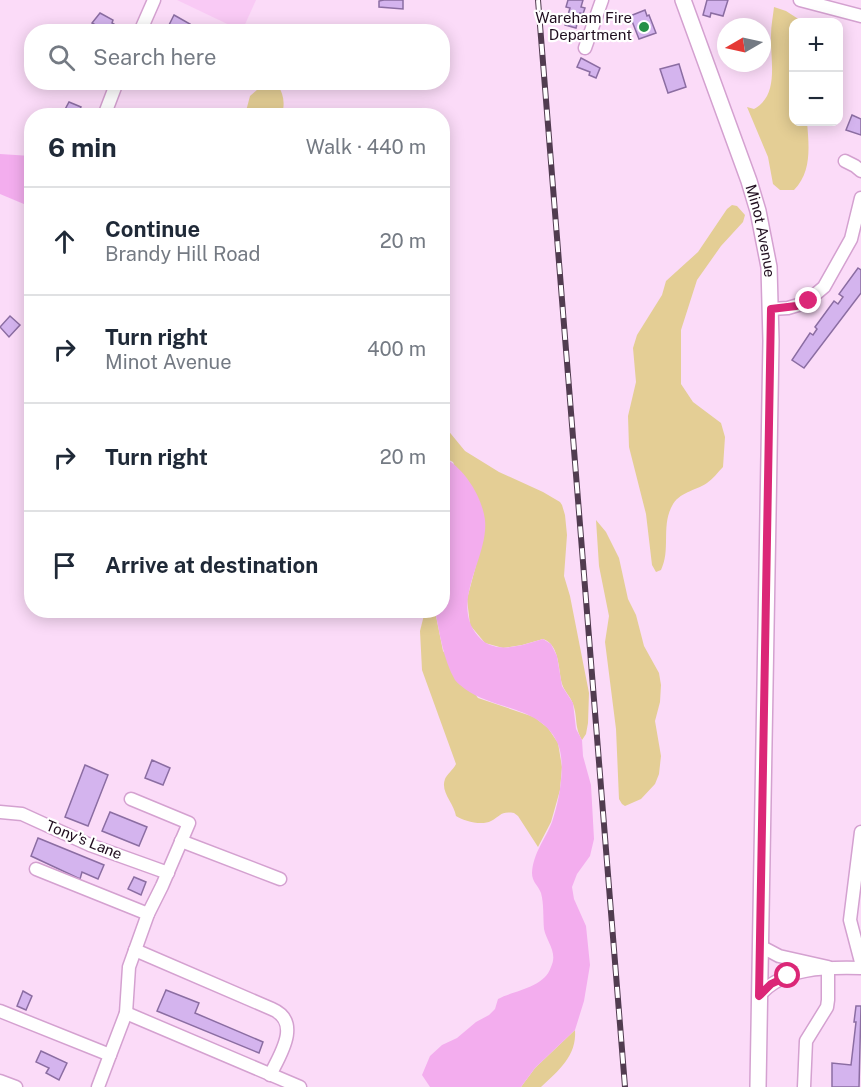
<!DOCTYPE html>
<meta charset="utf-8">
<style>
body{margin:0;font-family:"Public Sans",sans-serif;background:#f2f2f3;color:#1f2937}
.controls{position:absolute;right:18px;top:18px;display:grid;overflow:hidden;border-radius:12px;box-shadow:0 3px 15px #0003}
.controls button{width:54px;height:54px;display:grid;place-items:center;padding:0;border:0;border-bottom:2px solid #e0e1e3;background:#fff;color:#1f2937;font:30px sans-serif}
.compass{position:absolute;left:717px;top:18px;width:54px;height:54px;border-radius:50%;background:#fff;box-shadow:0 3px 15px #0003;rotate:261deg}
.stop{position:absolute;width:18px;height:18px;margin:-14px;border:4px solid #db2777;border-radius:50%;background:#fff}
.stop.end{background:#db2777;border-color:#fff;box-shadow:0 2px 6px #0008}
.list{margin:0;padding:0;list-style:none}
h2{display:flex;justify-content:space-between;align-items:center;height:78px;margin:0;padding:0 24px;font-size:26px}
h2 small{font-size:20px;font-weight:400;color:#747a83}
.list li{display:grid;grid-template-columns:39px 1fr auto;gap:18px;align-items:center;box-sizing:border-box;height:108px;padding:0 24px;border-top:2px solid #e0e1e3}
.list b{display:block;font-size:22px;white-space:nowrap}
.list p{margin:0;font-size:20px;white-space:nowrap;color:#747a83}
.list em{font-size:20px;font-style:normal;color:#747a83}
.icon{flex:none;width:33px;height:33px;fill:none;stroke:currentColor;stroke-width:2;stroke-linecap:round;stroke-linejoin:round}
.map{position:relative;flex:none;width:861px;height:1087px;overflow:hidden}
.search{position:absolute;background:#fff;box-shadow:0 3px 15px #0003;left:24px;top:24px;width:426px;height:66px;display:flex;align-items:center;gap:15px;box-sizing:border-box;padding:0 21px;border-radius:24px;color:#747a83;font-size:22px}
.panel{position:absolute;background:#fff;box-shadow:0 3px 15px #0003;left:24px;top:108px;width:426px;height:510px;border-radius:24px}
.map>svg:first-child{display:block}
.built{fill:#f9caf5}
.green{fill:#e4ce95}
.water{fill:#f3adee}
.building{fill:#d4b4ee;stroke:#8b6da2;stroke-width:1.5}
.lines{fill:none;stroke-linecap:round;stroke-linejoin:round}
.minor-casing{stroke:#d4a1d0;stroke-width:15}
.major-casing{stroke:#d4a1d0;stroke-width:18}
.minor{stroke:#fff;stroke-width:12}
.major{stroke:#fff;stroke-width:15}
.rail-casing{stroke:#513c50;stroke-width:6}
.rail{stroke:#fff;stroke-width:4;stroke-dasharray:11;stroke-linecap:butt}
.route{stroke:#db2777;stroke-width:8}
.poi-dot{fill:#269047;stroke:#fff;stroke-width:2}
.labels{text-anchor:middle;stroke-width:4.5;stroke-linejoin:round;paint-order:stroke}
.poi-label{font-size:15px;fill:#200e1f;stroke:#fff;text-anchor:end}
.street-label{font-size:15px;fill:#200e1f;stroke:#fff}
</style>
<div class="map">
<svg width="861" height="1087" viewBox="0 0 861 1087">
<rect width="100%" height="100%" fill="#fbdbf8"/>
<polygon class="built" points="177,0 256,0 242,31"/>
<g class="green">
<path d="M 774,7 L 786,11 L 803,22 L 794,22 L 794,122 L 807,122 C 809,146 812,172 794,190 L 780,190 L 773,184 L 768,157 L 747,107 L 754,109 C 780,95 770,60 771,35 C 771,26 773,16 774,7 Z"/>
<path d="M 265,83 L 277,84 C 284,94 285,103 282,115 L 245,115 L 250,96 Z"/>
<path d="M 732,205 L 737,206 L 745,215 L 743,222 L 721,246 L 697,280 L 681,330 L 681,384 L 693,402 L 721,423 L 725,437 L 723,467 C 718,472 713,479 707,483 C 695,491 679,492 672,506 C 661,526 671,550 661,570 L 656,572 L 652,565 L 646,514 L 629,447 L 628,416 L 636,382 L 633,348 L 637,335 L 662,295 L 666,281 L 698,252 L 727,209 Z"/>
<path d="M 442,423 L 465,451 L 499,472 L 543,492 L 560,502 L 562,505 L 565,515 L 567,535 L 564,576 L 570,596 L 589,693 L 588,723 L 586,734 L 582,740 C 574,726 578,718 573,704 C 571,697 564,691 562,684 C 558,669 560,645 543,639 L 522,645 L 503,648 L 485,643 L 470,625 L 467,599 L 484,535 L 453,462 L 443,457 Z"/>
<polygon points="596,520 606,532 619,558 628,599 636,615 644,646 659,673 661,685 660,702 655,721 661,756 659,774 655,784 641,799 625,806 622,804 619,799 616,729 605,642 609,616 599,566"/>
<path d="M 425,611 L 435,611 L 443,651 L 478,698 L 534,717 L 548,728 L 558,743 L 562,767 L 560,790 L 551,822 L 538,847 L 518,816 L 514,813 C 500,811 501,816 491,821 C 482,826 463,821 456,816 C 454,803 440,792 445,779 C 447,774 453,770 456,764 L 422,670 L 420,631 Z"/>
<path d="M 575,1030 C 577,1056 558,1071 541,1087 L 521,1087 L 535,1068 Z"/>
</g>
<g class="water">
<polygon points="0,154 31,156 31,207 0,194"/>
<path d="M 443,457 C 464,468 482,496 485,520 C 489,557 449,602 478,636 C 495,656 522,645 543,639 L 551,644 L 557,656 L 562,686 L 573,703 L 576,729 L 582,740 L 583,756 L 591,785 L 594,839 L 590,856 L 577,874 L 572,887 L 574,899 L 586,926 L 590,965 L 584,1001 L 575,1030 L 535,1068 L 521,1087 L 430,1087 L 422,1075 L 430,1056 L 442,1045 L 457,1038 L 476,1022 L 489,1015 L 495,1009 L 498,999 C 515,990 544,988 551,967 C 558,952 547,943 544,929 C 543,917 544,904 541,893 C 538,885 532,882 532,873 C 533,853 545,840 552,822 C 559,802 567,762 557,742 C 540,706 494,710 465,689 C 462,686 458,684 455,680 C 443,659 440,634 435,611 L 442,610 L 442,531 L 445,527 L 442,516 Z"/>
</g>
<g class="building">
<polygon points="384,0 403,0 403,9 379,7 379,1"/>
<polygon points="568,0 583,0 581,7 585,8 583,14 580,13 576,28 565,25 570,8 566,7"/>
<polygon points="707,0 728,0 723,16 711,13 710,17 703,15"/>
<polygon points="645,10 647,16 649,15 656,33 639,39 630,16"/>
<polygon points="100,13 113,20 112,23 117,26 114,32 107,32 92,23"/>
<polygon points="174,15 190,24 185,32 175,32 168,27"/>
<polygon points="581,58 600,68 596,78 589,75 590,72 577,67"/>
<polygon points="679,64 686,87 668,93 660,69"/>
<polygon points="69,102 81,107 77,116 62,115"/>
<polygon points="852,115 861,119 861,135 846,130"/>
<polygon points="858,268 861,270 861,293 804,368 792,360 810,333 813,335 817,329 815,327 834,301 838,304 843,297 839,294"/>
<polygon points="10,316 20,325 9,337 0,327"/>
<polygon points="152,760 170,768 163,785 145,778"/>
<polygon points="85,765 108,775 88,826 65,817"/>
<polygon points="110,812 147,827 139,846 102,831"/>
<polygon points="38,838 104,865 98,879 82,872 80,879 31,856"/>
<polygon points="134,877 146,882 141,895 128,889"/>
<polygon points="166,990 199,1003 195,1013 263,1042 259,1053 157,1011"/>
<polygon points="23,991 32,996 26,1010 17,1006"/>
<polygon points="856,1006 861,1006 859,1087 832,1087 832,1063 851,1065 856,1022 854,1022"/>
<polygon points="41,1051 67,1063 59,1080 46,1073 49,1068 36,1062"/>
</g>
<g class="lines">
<defs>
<g id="minor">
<polyline points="800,0 861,16"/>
<polyline points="140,32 154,0"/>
<polyline points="585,48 602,0"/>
<polyline points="104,116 117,82"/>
<polyline points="845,161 855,166 861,171"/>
<polyline points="771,309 788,308 805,303 824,287 851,239 861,198"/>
<polyline points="0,812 22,814 90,845 168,873"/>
<polyline points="861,832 850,920 861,962"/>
<polyline points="181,841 280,879"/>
<polyline points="36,869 148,914"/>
<polyline points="760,946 779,956 828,967 828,1000 827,1007 806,1041 804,1087"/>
<path d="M 135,950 L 272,1009 C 302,1022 280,1055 270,1075"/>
<path d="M 759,996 C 783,967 826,967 861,968"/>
<polyline points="0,1011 110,1055 126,1013 129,967 148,914 162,886 189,823 131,799"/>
<polyline points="126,1013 300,1087"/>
<polyline points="0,1081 16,1087"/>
<polyline points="98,1087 110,1055"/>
</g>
<g id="major">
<path id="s1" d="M 683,0 L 749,181 L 758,211 L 769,267 L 771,341 L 758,1087"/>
</g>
</defs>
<use href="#minor" class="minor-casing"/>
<use href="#major" class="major-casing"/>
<use href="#minor" class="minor"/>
<use href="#major" class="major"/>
<defs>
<polyline id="rail" points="538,0 625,1087"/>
</defs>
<use href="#rail" class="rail-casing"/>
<use href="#rail" class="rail"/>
</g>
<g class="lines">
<polyline class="route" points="788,976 771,984 759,996 771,309 796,306 809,301"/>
</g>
<circle class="poi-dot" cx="644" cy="27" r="6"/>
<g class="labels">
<g class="poi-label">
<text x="632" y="23">Wareham Fire<tspan x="632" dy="17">Department</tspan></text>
</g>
<g class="street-label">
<text dy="5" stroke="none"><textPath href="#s1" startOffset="244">Minot Avenue</textPath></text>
<text transform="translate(84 840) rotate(22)" y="5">Tony's Lane</text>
</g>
</g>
</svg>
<div class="controls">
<button>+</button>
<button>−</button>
</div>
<svg class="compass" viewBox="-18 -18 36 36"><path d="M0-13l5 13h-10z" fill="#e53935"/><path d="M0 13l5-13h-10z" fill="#747a83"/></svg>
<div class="stop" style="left:788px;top:976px"></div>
<div class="stop end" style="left:809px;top:301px"></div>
<div class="search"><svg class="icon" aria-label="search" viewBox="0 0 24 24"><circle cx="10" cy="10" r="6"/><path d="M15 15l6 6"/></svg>Search here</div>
<section class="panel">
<h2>6 min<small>Walk · 440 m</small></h2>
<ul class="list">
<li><svg class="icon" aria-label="ahead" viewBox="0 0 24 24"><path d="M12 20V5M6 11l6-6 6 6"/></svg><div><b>Continue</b><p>Brandy Hill Road</p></div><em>20 m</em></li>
<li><svg class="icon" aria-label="right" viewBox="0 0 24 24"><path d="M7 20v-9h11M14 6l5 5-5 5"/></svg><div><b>Turn right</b><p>Minot Avenue</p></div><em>400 m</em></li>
<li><svg class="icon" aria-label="right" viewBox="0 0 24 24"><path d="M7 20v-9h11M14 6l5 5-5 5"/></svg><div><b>Turn right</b></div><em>20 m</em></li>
<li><svg class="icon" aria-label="arrive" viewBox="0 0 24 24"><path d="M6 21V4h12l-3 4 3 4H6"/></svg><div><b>Arrive at destination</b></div></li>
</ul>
</section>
</div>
